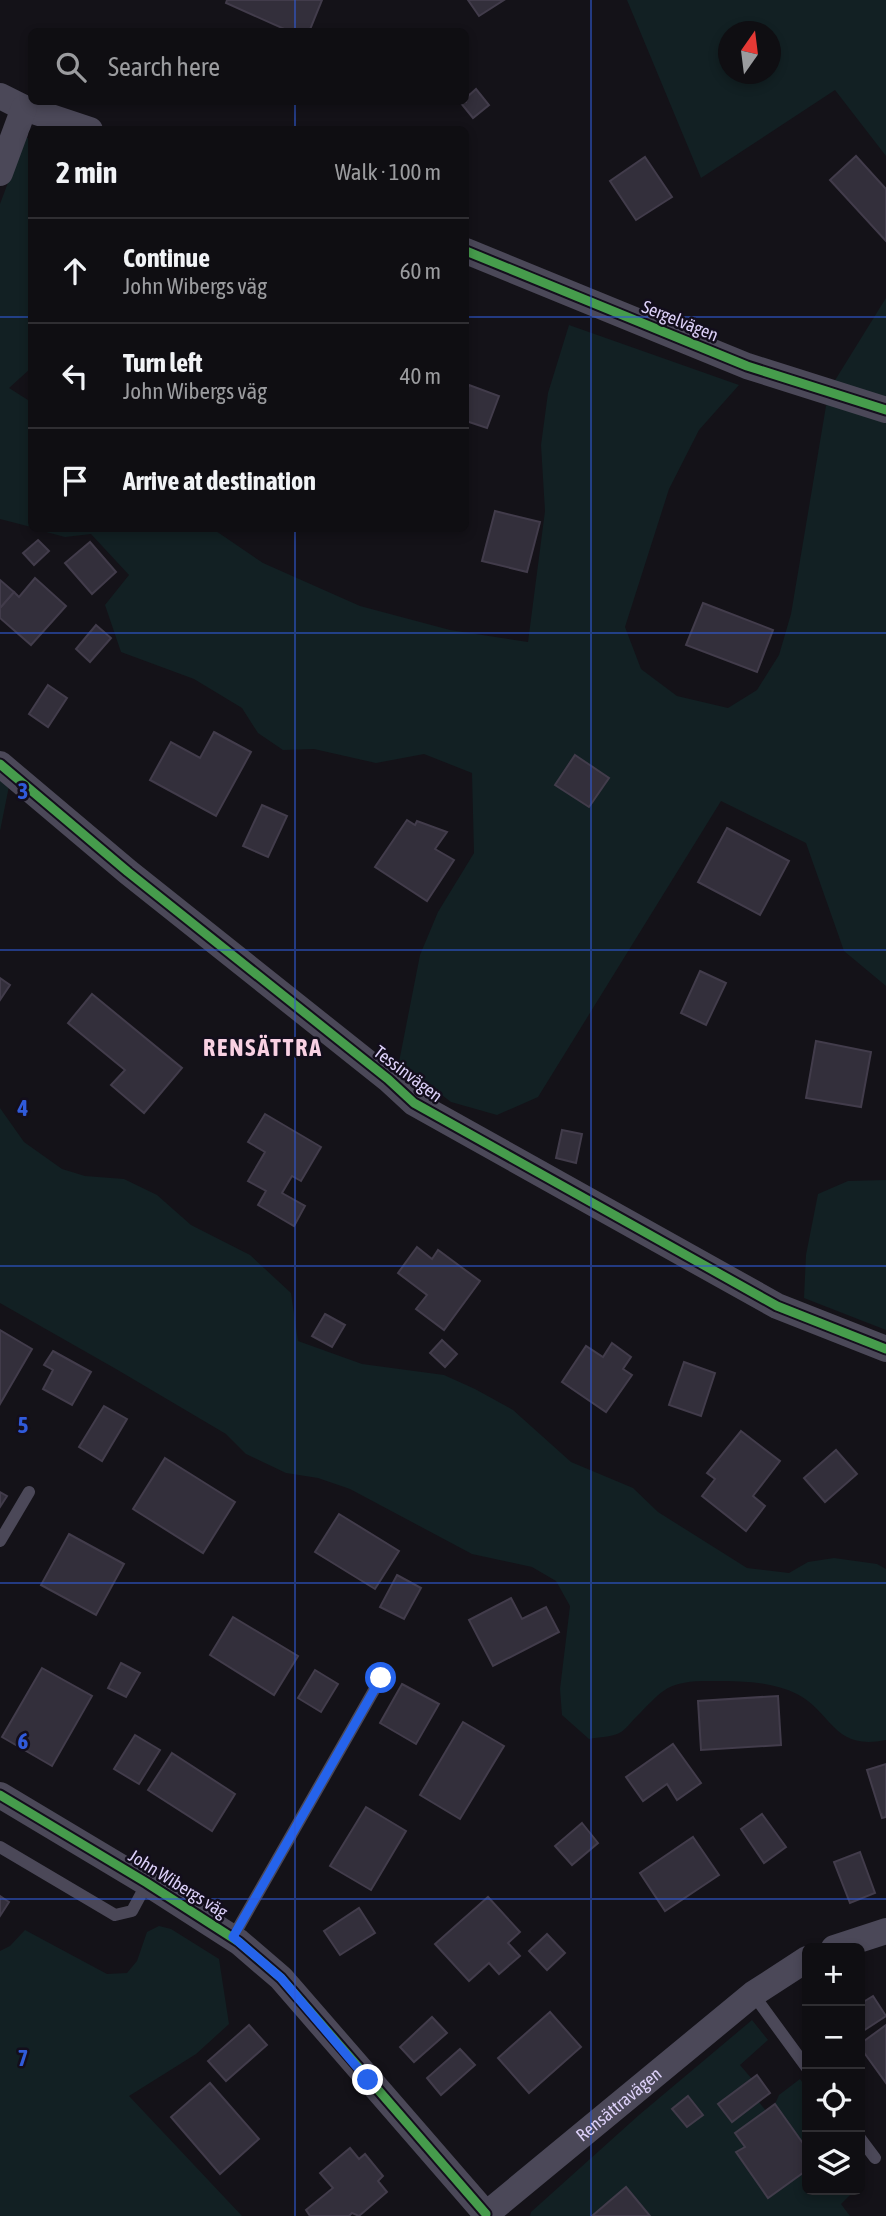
<!DOCTYPE html>
<meta charset="utf-8">
<style>
body{margin:0;font-family:"Asap Condensed",sans-serif;background:#1d1c20;color:#f1f3f6}
.controls{position:absolute;right:21px;bottom:21px;display:grid;overflow:hidden;border-radius:10px;box-shadow:0 4px 10px #0003}
.controls button{width:63px;height:63px;display:grid;place-items:center;padding:0;border:0;border-bottom:2px solid #2f2e32;background:#0f0e12;color:#f1f3f6;font:35px sans-serif}
.compass{position:absolute;left:718px;top:21px;width:63px;height:63px;border-radius:50%;background:#0f0e12;box-shadow:0 4px 10px #0003;rotate:14deg}
.stop{position:absolute;width:21px;height:21px;margin:-16px;border:5px solid #2563eb;border-radius:50%;background:#fff}
.stop.end{background:#2563eb;border-color:#fff;box-shadow:0 2px 7px #0008}
.list{margin:0;padding:0;list-style:none}
h2{display:flex;justify-content:space-between;align-items:center;height:91px;margin:0;padding:0 28px;font-size:30px}
h2 small{font-size:23px;font-weight:400;color:#9b9c9f}
.list li{display:grid;grid-template-columns:46px 1fr auto;gap:21px;align-items:center;box-sizing:border-box;height:105px;padding:0 28px;border-top:2px solid #2f2e32}
.list b{display:block;font-size:26px;white-space:nowrap}
.list p{margin:0;font-size:23px;white-space:nowrap;color:#9b9c9f}
.list em{font-size:23px;font-style:normal;color:#9b9c9f}
.icon{flex:none;width:38px;height:38px;fill:none;stroke:currentColor;stroke-width:2;stroke-linecap:round;stroke-linejoin:round}
.map{position:relative;flex:none;width:886px;height:2216px;overflow:hidden}
.search{position:absolute;background:#0f0e12;box-shadow:0 4px 10px #0003;left:28px;top:28px;width:441px;height:77px;display:flex;align-items:center;gap:18px;box-sizing:border-box;padding:0 24px;border-radius:10px;color:#9b9c9f;font-size:26px}
.panel{position:absolute;background:#0f0e12;box-shadow:0 4px 10px #0003;left:28px;top:126px;width:441px;height:406px;border-radius:10px}
.map>svg:first-child{display:block}
.green{fill:#122023;fill-rule:evenodd}
.building{fill:#332f3b;stroke:#423c4b;stroke-width:2}
.lines{fill:none;stroke-linecap:round;stroke-linejoin:round}
.service{stroke:#4b4858;stroke-width:12}
.minor{stroke:#4b4858;stroke-width:26}
.cycleway-casing{stroke:#130e1c;stroke-width:13}
.cycleway{stroke:#469c4c;stroke-width:9}
.route{stroke:#2563eb;stroke-width:9}
.grid{fill:none;stroke:#305bdb;stroke-width:2;stroke-opacity:0.55}
.labels{text-anchor:middle;stroke-width:5;stroke-linejoin:round;paint-order:stroke}
.street-label{font-size:18px;fill:#dcd0f8;stroke:#130e1c}
.district-label{font-size:24px;font-weight:bold;letter-spacing:2px;fill:#f9d1e3;stroke:#130e1c}
.grid-label{font-size:23px;text-anchor:middle;font-weight:bold;fill:#305bdb;stroke:#130e1c;stroke-width:5;stroke-linejoin:round;paint-order:stroke}
</style>
<div class="map">
<svg width="886" height="2216" viewBox="0 0 886 2216">
<rect width="100%" height="100%" fill="#141218"/>
<g class="green">
<path d="M 627,0 L 886,0 L 886,156 L 835,90 L 701,178 ZM 728,32 L 770,32 L 770,74 L 728,74 Z"/>
<polygon points="25,137 31,139 31,368 9,388 31,402 31,527 0,519 0,204"/>
<polygon points="886,298 886,399 834,382"/>
<polygon points="569,325 739,385 699,430 669,489 625,627 641,669 677,696 728,708 757,690 779,655 791,614 827,400 886,419 886,986 844,951 806,843 721,801 538,1097 497,1115 451,1102 399,1062 420,955 438,912 474,853 472,773 424,754 376,763 314,749 283,750 258,733 242,708 194,679 121,652 105,605 129,575 91,534 65,537 35,529 213,529 263,563 360,606 450,630 528,642 545,511 541,445 548,393"/>
<polygon points="0,779 9,786 0,831"/>
<path d="M 0,1108 L 24,1142 L 62,1169 L 85,1176 L 124,1179 L 157,1195 L 191,1225 L 250,1255 L 291,1293 L 298,1341 L 362,1364 L 444,1375 L 475,1389 L 513,1410 L 571,1462 L 633,1488 L 658,1512 L 747,1568 L 789,1573 L 808,1562 L 834,1558 L 877,1564 L 886,1569 L 886,1740 C 833,1751 833,1713 797,1694 C 769,1680 734,1681 703,1681 C 664,1682 661,1693 636,1717 C 631,1722 626,1729 621,1732 C 613,1737 599,1737 589,1739 L 562,1715 L 560,1689 L 570,1606 L 556,1581 L 532,1567 L 472,1554 L 350,1489 L 318,1478 L 286,1473 L 246,1454 L 226,1434 L 116,1369 L 0,1303 Z"/>
<polygon points="886,1180 886,1330 804,1298 806,1255 818,1194 848,1181"/>
<polygon points="159,1926 171,1929 219,1959 229,2024 196,2054 129,2096 242,2216 0,2216 0,1951 10,1946 25,1930 107,1974 127,1973 137,1961 147,1932"/>
<polygon points="752,2020 768,2040 740,2065 752,2079 718,2105 732,2122 759,2102 766,2111 735,2133 745,2147 736,2153 768,2197 807,2170 807,2190 855,2190 841,2204 850,2216 650,2216 626,2188 592,2216 530,2216 531,2212 639,2115"/>
<polygon points="800,2079 807,2089 807,2149 775,2104 779,2095"/>
</g>
<g class="building">
<polygon points="227,0 322,0 309,32 291,32 226,3"/>
<polygon points="468,0 504,0 479,16"/>
<polygon points="476,89 489,105 473,118 460,102 466,102 466,98"/>
<polygon points="856,156 886,189 886,241 830,180"/>
<polygon points="645,157 672,197 636,220 610,181"/>
<polygon points="469,385 499,396 487,428 466,421 466,394"/>
<polygon points="495,511 540,522 527,572 482,561"/>
<polygon points="38,540 49,551 34,565 23,553"/>
<polygon points="90,542 116,572 92,594 65,563"/>
<polygon points="35,578 66,606 31,645 0,618 0,608 14,592 19,597"/>
<polygon points="0,580 14,592 0,608"/>
<polygon points="703,603 773,630 757,672 686,645"/>
<polygon points="96,625 111,638 90,662 76,649"/>
<polygon points="48,685 67,698 48,727 29,714"/>
<polygon points="214,732 251,752 216,816 150,780 171,742 200,758"/>
<polygon points="575,755 609,778 589,807 555,785"/>
<polygon points="262,805 287,816 268,857 243,846"/>
<polygon points="407,820 415,825 417,821 447,832 435,849 454,860 427,901 375,867"/>
<polygon points="727,828 789,861 760,915 698,882"/>
<polygon points="700,971 726,983 706,1025 681,1013"/>
<polygon points="0,978 10,985 0,1000"/>
<polygon points="92,994 182,1068 144,1113 111,1085 125,1070 68,1023"/>
<polygon points="816,1041 871,1052 861,1107 806,1098"/>
<polygon points="265,1114 321,1147 301,1181 292,1176 282,1193 305,1206 294,1226 258,1205 266,1191 248,1181 265,1152 248,1142"/>
<polygon points="562,1130 582,1134 576,1163 556,1158"/>
<polygon points="417,1247 432,1259 438,1250 480,1281 444,1330 416,1309 427,1295 398,1273"/>
<polygon points="325,1314 345,1325 332,1347 312,1336"/>
<polygon points="0,1330 32,1349 0,1404"/>
<polygon points="442,1340 457,1354 445,1367 430,1353"/>
<polygon points="612,1343 631,1357 623,1369 632,1375 606,1412 562,1382 586,1346 603,1357"/>
<polygon points="53,1351 91,1372 72,1405 43,1389 53,1370 44,1365"/>
<polygon points="684,1362 715,1373 701,1416 669,1405"/>
<polygon points="104,1406 127,1419 102,1461 79,1447"/>
<polygon points="741,1431 780,1461 753,1496 765,1506 746,1531 702,1496 715,1479 707,1473"/>
<polygon points="836,1450 857,1474 825,1502 804,1478"/>
<polygon points="165,1458 235,1502 203,1553 133,1509"/>
<polygon points="0,1492 7,1496 0,1507"/>
<polygon points="339,1514 399,1551 375,1589 315,1552"/>
<polygon points="69,1534 124,1564 96,1615 41,1585"/>
<polygon points="397,1575 421,1588 404,1619 380,1607"/>
<polygon points="511,1598 522,1619 546,1607 559,1632 493,1666 469,1620"/>
<polygon points="233,1617 298,1656 274,1695 210,1655"/>
<polygon points="121,1663 140,1673 126,1697 108,1688"/>
<polygon points="42,1668 92,1696 52,1766 2,1737"/>
<polygon points="315,1670 338,1684 321,1712 298,1698"/>
<polygon points="402,1684 439,1704 416,1744 380,1723"/>
<polygon points="778,1696 781,1745 701,1750 698,1701"/>
<polygon points="463,1722 504,1746 460,1819 420,1795"/>
<polygon points="135,1735 160,1750 139,1784 114,1769"/>
<polygon points="673,1744 701,1783 677,1800 667,1784 643,1801 626,1777"/>
<polygon points="172,1753 235,1794 212,1831 148,1790"/>
<polygon points="886,1764 886,1817 882,1818 867,1770"/>
<polygon points="366,1807 406,1831 371,1890 330,1866"/>
<polygon points="762,1814 786,1847 764,1863 741,1829"/>
<polygon points="582,1823 598,1843 572,1865 555,1846"/>
<polygon points="693,1837 719,1875 665,1911 640,1873"/>
<polygon points="860,1852 875,1893 850,1903 834,1862"/>
<polygon points="0,1896 9,1902 0,1916"/>
<polygon points="488,1897 520,1932 508,1943 520,1956 499,1974 489,1963 469,1981 435,1944"/>
<polygon points="359,1908 375,1933 340,1955 324,1931"/>
<polygon points="547,1934 565,1953 547,1970 529,1951"/>
<polygon points="873,1996 886,2016 860,2033 860,2004"/>
<polygon points="550,2012 581,2047 529,2093 498,2058"/>
<polygon points="432,2017 447,2033 414,2062 400,2047"/>
<polygon points="249,2025 267,2045 226,2081 208,2061"/>
<polygon points="886,2025 886,2083 860,2047 860,2044"/>
<polygon points="460,2049 475,2065 441,2095 427,2078"/>
<polygon points="757,2075 770,2093 732,2122 718,2104"/>
<polygon points="210,2083 259,2139 220,2174 171,2117"/>
<polygon points="688,2096 703,2115 687,2127 672,2109"/>
<polygon points="775,2104 807,2149 807,2170 768,2198 736,2152 745,2147 735,2133"/>
<polygon points="350,2148 359,2159 365,2154 383,2176 378,2181 387,2192 359,2216 352,2213 349,2216 310,2216 306,2210 333,2188 320,2173"/>
<polygon points="626,2187 650,2216 592,2216"/>
</g>
<g class="lines">
<g class="service">
<polyline points="0,1541 29,1492"/>
<polyline points="0,1847 115,1915 132,1911 147,1883"/>
<polyline points="233,1937 381,1678"/>
<polyline points="753,1994 807,2068"/>
<polyline points="860,2138 875,2158"/>
</g>
<g class="minor">
<polyline points="0,96 24,108 90,130"/>
<polyline points="0,173 24,108"/>
<polyline points="466,251 747,366 886,410"/>
<polyline points="0,764 128,872 388,1079 414,1103 777,1306 886,1349"/>
<polyline points="0,1795 147,1883 239,1942 281,1978 486,2214"/>
<polyline points="834,1948 886,1931"/>
<path id="s1" d="M 484,2216 L 753,1994 L 807,1959"/>
</g>
<defs>
<g id="cycleway">
<polyline points="466,251 747,366 886,410"/>
<polyline points="0,764 128,872 388,1079 414,1103 777,1306 886,1349"/>
<polyline points="0,1795 147,1883 239,1942 281,1978 486,2214"/>
</g>
</defs>
<use href="#cycleway" class="cycleway-casing"/>
<use href="#cycleway" class="cycleway"/>
</g>
<g class="lines">
<polyline class="route" points="368,2080 281,1978 233,1937 381,1678"/>
</g>
<path class="grid" d="M 295,0 L 295,32M 591,0 L 591,2216M 295,102 L 295,130M 0,317 L 32,317M 466,317 L 886,317M 295,528 L 295,2216M 0,633 L 886,633M 0,950 L 886,950M 0,1266 L 886,1266M 0,1583 L 886,1583M 0,1899 L 886,1899"/>
<g class="labels">
<g class="street-label">
<text transform="translate(680 321) rotate(22)" y="6">Sergelvägen</text>
<text transform="translate(408 1074) rotate(37)" y="6">Tessinvägen</text>
<text transform="translate(178 1884) rotate(32)" y="6">John Wibergs väg</text>
<text dy="6" stroke="none"><textPath href="#s1" startOffset="175">Rensättravägen</textPath></text>
</g>
<g class="district-label">
<text x="263" y="1056">RENSÄTTRA</text>
</g>
</g>
<g class="grid-label">
<text x="23" y="799">3</text>
<text x="23" y="1116">4</text>
<text x="23" y="1433">5</text>
<text x="23" y="1749">6</text>
<text x="23" y="2066">7</text>
</g>
</svg>
<div class="controls">
<button>+</button>
<button>−</button>
<button><svg class="icon" aria-label="locate" viewBox="0 0 24 24"><circle cx="12" cy="12" r="6"/><path d="M12 2v4M12 18v4M2 12h4M18 12h4"/></svg></button>
<button><svg class="icon" aria-label="layers" viewBox="0 0 24 24"><path d="M12 4l9 5-9 5-9-5zM3 14l9 5 9-5"/></svg></button>
</div>
<svg class="compass" viewBox="-18 -18 36 36"><path d="M0-13l5 13h-10z" fill="#e53935"/><path d="M0 13l5-13h-10z" fill="#9b9c9f"/></svg>
<div class="stop" style="left:381px;top:1678px"></div>
<div class="stop end" style="left:368px;top:2080px"></div>
<div class="search"><svg class="icon" aria-label="search" viewBox="0 0 24 24"><circle cx="10" cy="10" r="6"/><path d="M15 15l6 6"/></svg>Search here</div>
<section class="panel">
<h2>2 min<small>Walk · 100 m</small></h2>
<ul class="list">
<li><svg class="icon" aria-label="ahead" viewBox="0 0 24 24"><path d="M12 20V5M6 11l6-6 6 6"/></svg><div><b>Continue</b><p>John Wibergs väg</p></div><em>60 m</em></li>
<li><svg class="icon" aria-label="left" viewBox="0 0 24 24"><path d="M17 20v-9H6M10 6l-5 5 5 5"/></svg><div><b>Turn left</b><p>John Wibergs väg</p></div><em>40 m</em></li>
<li><svg class="icon" aria-label="arrive" viewBox="0 0 24 24"><path d="M6 21V4h12l-3 4 3 4H6"/></svg><div><b>Arrive at destination</b></div></li>
</ul>
</section>
</div>
